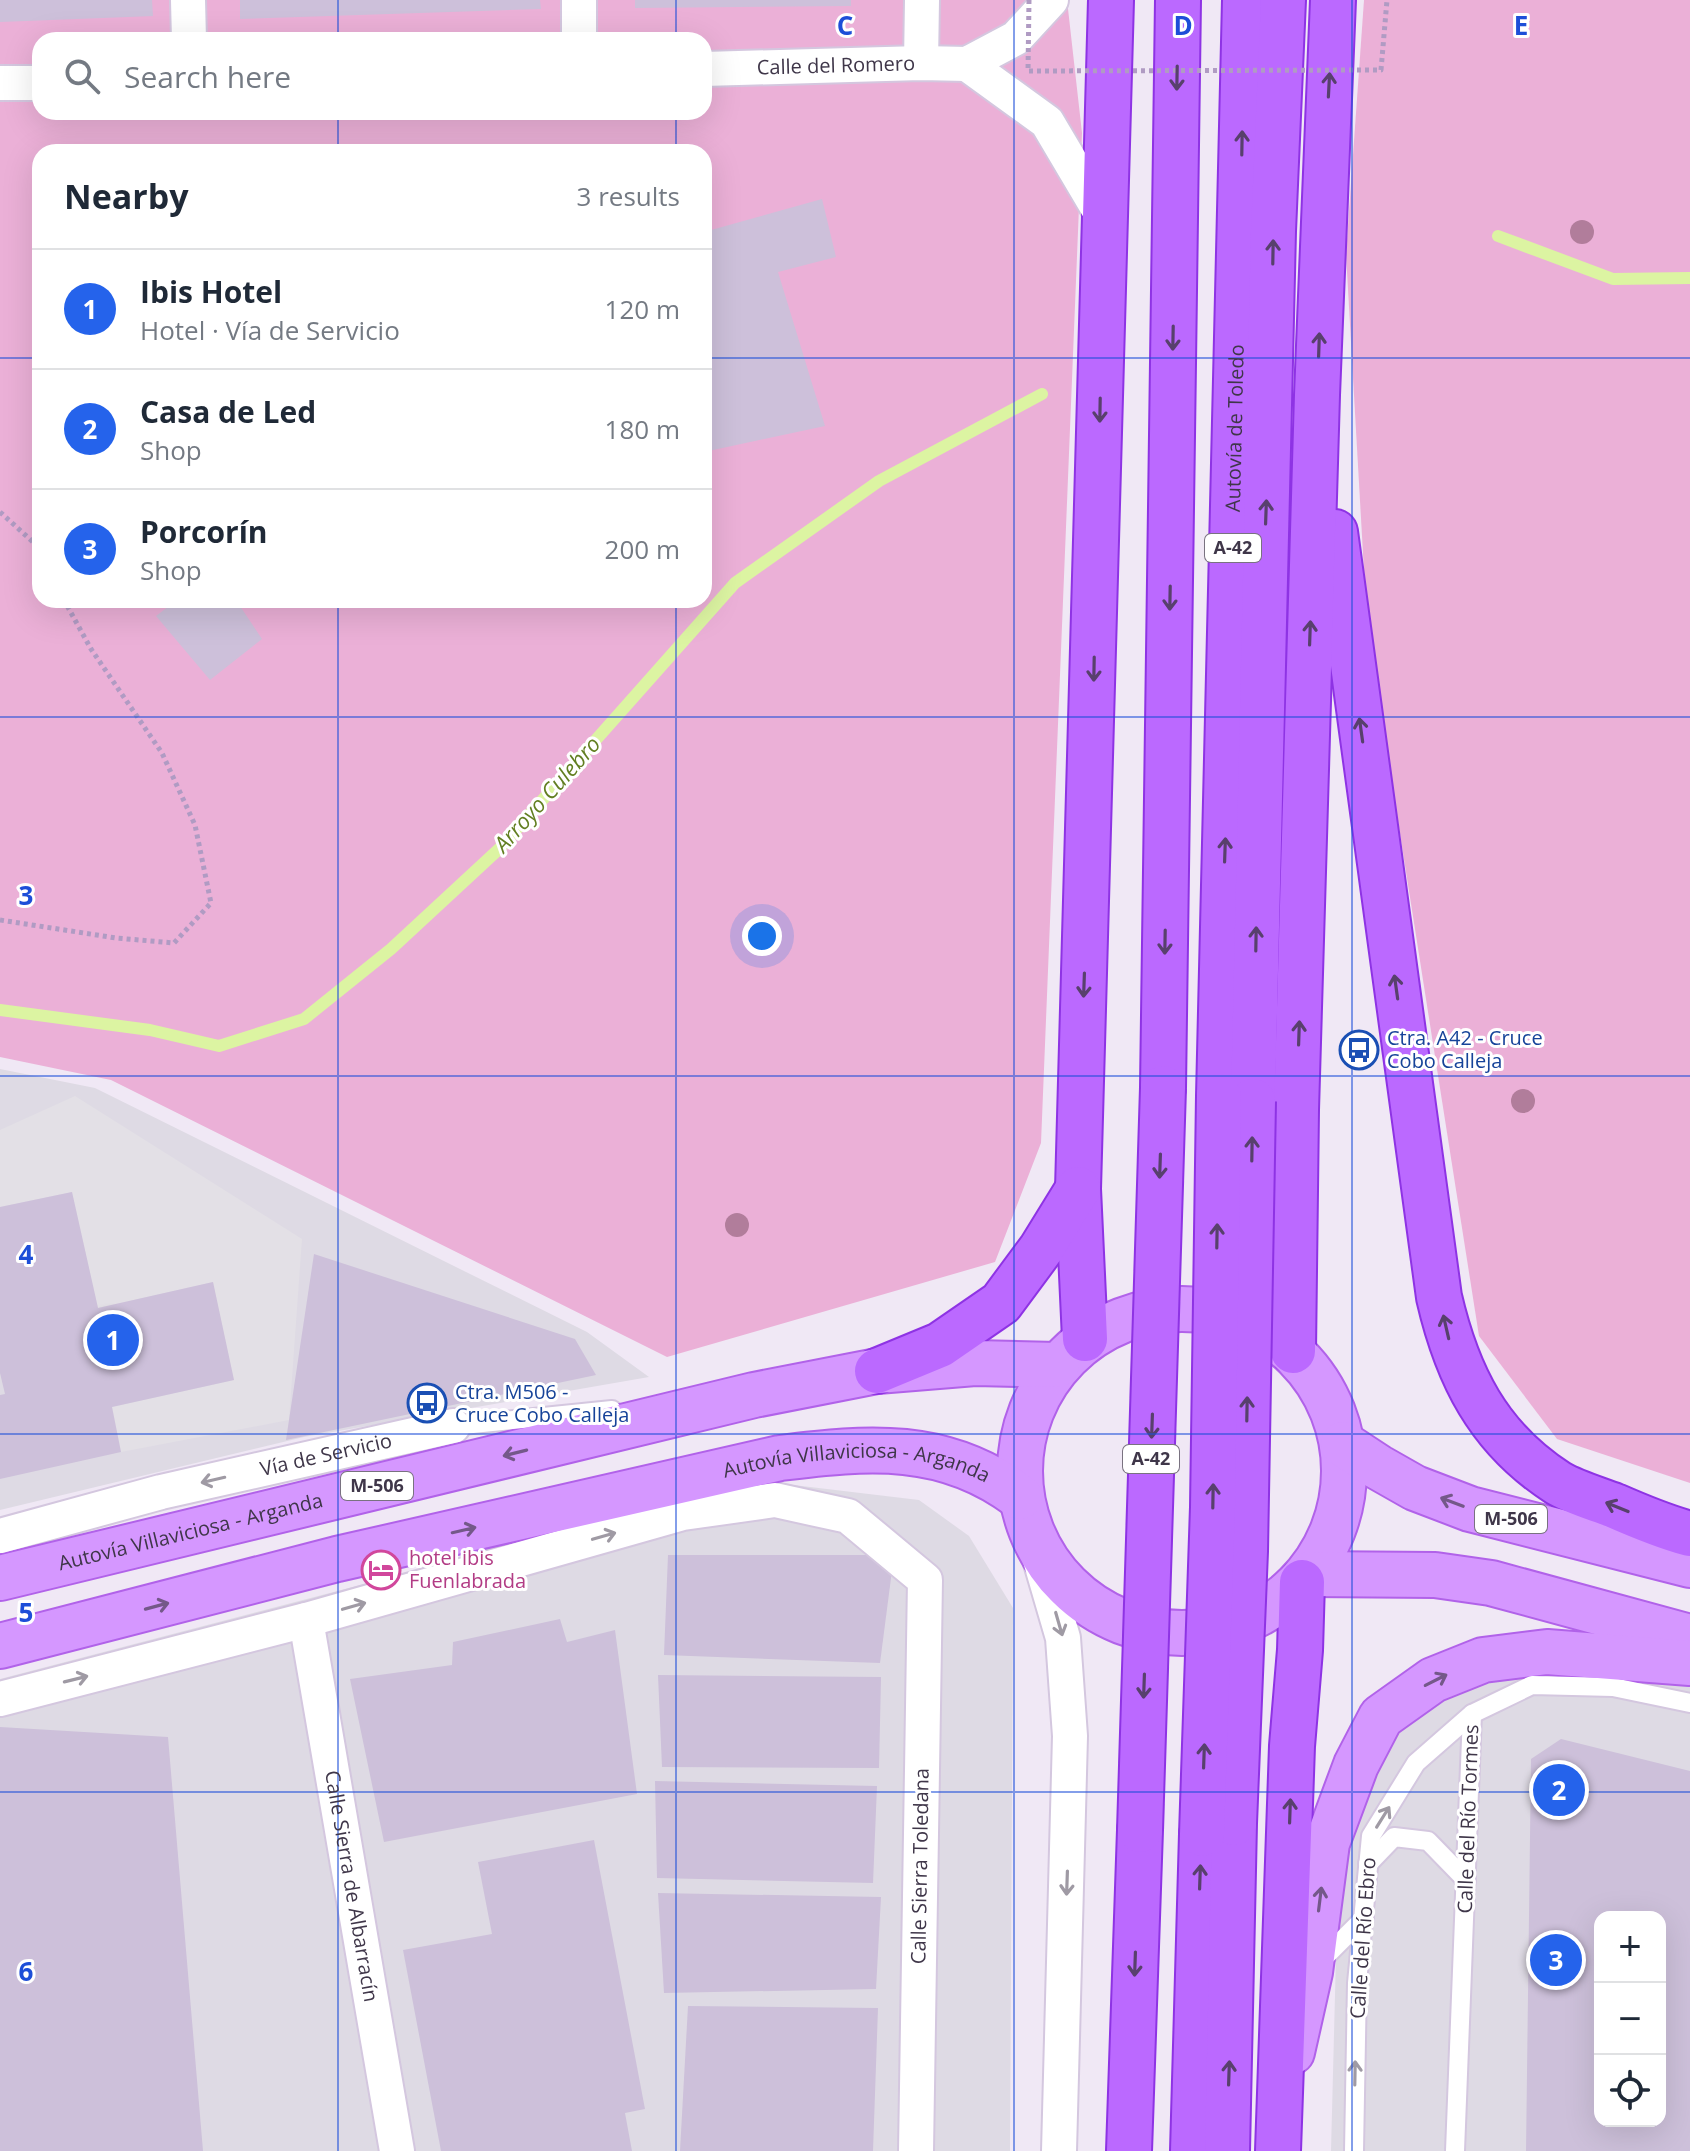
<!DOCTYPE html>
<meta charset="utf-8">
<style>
body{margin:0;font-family:"Open Sans",sans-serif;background:#f2f2f3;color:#1f2937}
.controls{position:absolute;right:24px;bottom:24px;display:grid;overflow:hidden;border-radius:16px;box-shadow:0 8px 32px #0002}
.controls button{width:72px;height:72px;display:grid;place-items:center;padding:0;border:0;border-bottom:2px solid #e0e1e3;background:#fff;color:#1f2937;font:40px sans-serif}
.you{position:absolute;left:762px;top:936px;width:28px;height:28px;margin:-20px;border:6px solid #fff;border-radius:50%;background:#1a73e8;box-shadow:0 0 0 12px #1a73e833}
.badge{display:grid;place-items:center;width:52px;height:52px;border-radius:50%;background:#2563eb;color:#fff;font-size:26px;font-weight:700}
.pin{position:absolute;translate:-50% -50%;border:4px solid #fff;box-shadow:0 2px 8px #0006}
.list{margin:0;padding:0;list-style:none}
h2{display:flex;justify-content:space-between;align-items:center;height:104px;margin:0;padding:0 32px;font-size:34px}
h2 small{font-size:26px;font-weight:400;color:#747a83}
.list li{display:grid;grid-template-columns:52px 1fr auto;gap:24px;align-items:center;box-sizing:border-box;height:120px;padding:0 32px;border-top:2px solid #e0e1e3}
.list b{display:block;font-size:30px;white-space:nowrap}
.list p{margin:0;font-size:26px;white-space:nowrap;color:#747a83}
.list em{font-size:26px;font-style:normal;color:#747a83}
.icon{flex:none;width:44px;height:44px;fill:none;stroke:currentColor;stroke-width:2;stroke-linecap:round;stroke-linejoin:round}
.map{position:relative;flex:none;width:1690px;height:2151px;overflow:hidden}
.search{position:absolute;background:#fff;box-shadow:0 8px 32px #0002;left:32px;top:32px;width:680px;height:88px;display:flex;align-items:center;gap:20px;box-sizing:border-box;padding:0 28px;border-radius:24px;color:#747a83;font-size:30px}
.panel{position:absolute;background:#fff;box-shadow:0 8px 32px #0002;left:32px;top:144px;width:680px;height:464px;border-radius:24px}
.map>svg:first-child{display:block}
.industrial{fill:#dedae4;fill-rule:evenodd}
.green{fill:#ebb0d7;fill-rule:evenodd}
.parking{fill:#e3e0e6}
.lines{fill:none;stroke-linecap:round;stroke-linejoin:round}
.stream{stroke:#dcf4a2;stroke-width:12}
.building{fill:#cdc0da;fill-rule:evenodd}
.service-casing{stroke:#d4c7df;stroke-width:22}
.minor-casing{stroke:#d4c7df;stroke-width:38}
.primary-casing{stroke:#b162e9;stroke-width:48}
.motorway-casing{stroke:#8e33e4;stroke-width:48}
.path{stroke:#b09bc3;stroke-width:5;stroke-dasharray:4 4;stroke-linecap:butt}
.service{stroke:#fff;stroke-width:18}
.minor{stroke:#fff;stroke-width:34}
.primary{stroke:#d597ff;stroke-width:44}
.motorway{stroke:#bb69ff;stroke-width:44}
.motorway-bridge-casing{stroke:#8e33e4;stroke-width:48;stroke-linecap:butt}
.path-bridge{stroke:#b09bc3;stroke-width:5;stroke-dasharray:4 4;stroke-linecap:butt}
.motorway-bridge{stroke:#bb69ff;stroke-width:44}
.tree{fill:#b17d9b}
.oneway{stroke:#58406d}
.oneway2{stroke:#745889}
.oneway3{stroke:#9f9aa4}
.grid{fill:none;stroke:#1d4ed8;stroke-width:2;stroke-opacity:0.55}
.labels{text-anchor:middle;stroke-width:6;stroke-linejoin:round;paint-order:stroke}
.shield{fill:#fff;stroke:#797280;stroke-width:2}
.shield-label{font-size:18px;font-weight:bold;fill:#3f3649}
.street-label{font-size:20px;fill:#3f3649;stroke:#fff}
.transit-label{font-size:20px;fill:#164399;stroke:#fff;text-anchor:start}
.hotel-label{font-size:20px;fill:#b23c85;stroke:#fff;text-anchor:start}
.water-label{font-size:22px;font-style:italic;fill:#627f21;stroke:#fff}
.grid-label{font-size:26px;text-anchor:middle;font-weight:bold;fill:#1d4ed8;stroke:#fff;stroke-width:6;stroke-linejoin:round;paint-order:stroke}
</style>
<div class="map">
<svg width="1690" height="2151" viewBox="0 0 1690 2151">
<rect width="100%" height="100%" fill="#f0e8f5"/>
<g class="industrial">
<polygon points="0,1069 95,1088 587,1332 649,1377 304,1437 0,1510"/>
<polygon points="759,1481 919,1500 969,1536 1013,1608 1010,2151 0,2151 0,1679"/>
<path d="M 1535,1630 L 1690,1664 L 1690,2151 L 1331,2151 L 1341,1762 L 1381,1717 L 1417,1662 ZM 1600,1917 L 1660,1917 L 1660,2121 L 1600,2121 Z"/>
</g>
<g class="green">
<path d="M 0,0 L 1067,0 L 1082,133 L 1041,1143 L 995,1262 L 667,1357 L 111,1080 L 0,1057 ZM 40,40 L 704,40 L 704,112 L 40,112 ZM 40,152 L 704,152 L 704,600 L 40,600 Z"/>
<polygon points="1364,0 1690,0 1690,1483 1557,1439 1479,1336 1367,624 1346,254"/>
</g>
<polygon class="parking" points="75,1096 302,1239 289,1420 121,1452 112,1407 234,1380 213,1282 98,1308 72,1192 0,1207 0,1130"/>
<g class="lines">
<g class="stream">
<polyline points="1498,236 1613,279 1690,278"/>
<polyline points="0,1010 150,1030 219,1046 304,1019 391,949 499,849 735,583 879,481 1042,394"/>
</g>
</g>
<g class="building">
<polygon points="0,0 152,0 153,16 0,22"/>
<polygon points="240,0 540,0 541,9 240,19"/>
<polygon points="635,0 851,0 851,6 635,8"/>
<polygon points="822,199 836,257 778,272 825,426 704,452 704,232"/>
<polygon points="177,600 236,600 262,639 210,680 156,616"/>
<polygon points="72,1192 98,1308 213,1282 234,1380 112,1407 121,1452 0,1479 0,1395 5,1394 0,1373 0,1207"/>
<polygon points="314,1254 575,1339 596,1375 286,1440"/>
<polygon points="668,1555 894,1555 880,1663 664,1655"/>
<polygon points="560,1619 567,1642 615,1630 637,1794 384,1842 350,1679 452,1665 453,1642"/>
<polygon points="658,1675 881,1677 879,1768 662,1767"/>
<polygon points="0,1727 168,1737 203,2151 0,2151"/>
<path d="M 1561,1739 L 1690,1771 L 1690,2151 L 1526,2151 L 1531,1759 ZM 1600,1917 L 1660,1917 L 1660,2121 L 1600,2121 Z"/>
<polygon points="655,1781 877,1786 873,1883 657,1878"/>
<polygon points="594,1840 645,2109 625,2113 632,2151 441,2151 403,1950 492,1934 478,1862"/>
<polygon points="658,1893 881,1897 876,1989 664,1993"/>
<polygon points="688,2006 878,2008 873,2151 680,2151"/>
</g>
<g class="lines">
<defs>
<g id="service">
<polyline points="453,1426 612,1410"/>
<polyline points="1368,1864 1394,1837 1428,1841 1466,1880"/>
<polyline points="1318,1964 1364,1918"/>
<polyline points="1354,2151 1357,1983 1371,1836 1416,1763 1472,1714 1532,1685 1613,1687 1690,1703"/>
<polyline points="1455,2151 1472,1714"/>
</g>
<g id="minor">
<polyline points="188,0 189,40"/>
<polyline points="579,0 579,40"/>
<polyline points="921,63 922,0"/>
<polyline points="967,64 1047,122 1105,220"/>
<path id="s1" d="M 704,69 L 921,63 L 967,64 L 1016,38 L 1051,0"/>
<polyline points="0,83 40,83"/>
<path id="s2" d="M 0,1536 L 161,1492 L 453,1426"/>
<polyline points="1037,1549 1063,1638 1070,1736 1059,2151"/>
<path id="s3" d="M 306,1620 L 397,2151"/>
<polyline points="0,1699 306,1620 683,1513 775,1500 848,1516 925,1580 916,2151"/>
</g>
<g id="primary">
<circle cx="1182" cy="1471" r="162"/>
<polyline points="1343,1444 1378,1467 1415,1488 1470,1509 1690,1565"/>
<polyline points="1309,1574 1435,1575 1491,1583 1690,1637"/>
<path id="s4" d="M 0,1578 L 754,1395 L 877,1371 L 975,1363 L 1057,1365"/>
<path id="s5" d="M 0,1646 L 337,1559 L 780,1458 C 868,1447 945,1440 1020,1497"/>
<polyline points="1292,2052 1310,1972 1327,1843 1356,1765 1381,1717 1433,1680 1483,1660 1547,1652 1690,1663"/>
</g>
<g id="motorway">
<path d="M 1335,532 L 1439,1297 C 1457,1375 1488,1438 1558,1483 C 1575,1493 1597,1499 1615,1506 C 1640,1517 1664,1527 1690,1534"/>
<polyline points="1163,1088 1178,0"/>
<path id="s6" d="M 1219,1096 L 1245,0"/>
<polyline points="1253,1101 1273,231 1283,0"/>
<polyline points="1085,1339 1078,1189 1111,0"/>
<polyline points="1293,1351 1296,1110 1317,395 1333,0"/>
<polyline points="877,1371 940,1345 1001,1303 1041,1249 1078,1189"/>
<polyline points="1129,2151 1140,1830"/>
<polyline points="1193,2151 1202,1834"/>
<polyline points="1227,2151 1234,1823"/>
<polyline points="1278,2151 1292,1746 1300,1650 1302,1582"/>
</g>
</defs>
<use href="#service" class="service-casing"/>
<use href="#minor" class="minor-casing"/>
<use href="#primary" class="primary-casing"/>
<use href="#motorway" class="motorway-casing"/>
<g class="path">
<polyline points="0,512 33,542 40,555"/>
<polyline points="0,920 116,938 174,943 211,903 195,825 162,753 91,649 64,600"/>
</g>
<use href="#service" class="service"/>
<use href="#minor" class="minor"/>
<use href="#primary" class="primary"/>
<use href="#motorway" class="motorway"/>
<defs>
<g id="motorway-bridge">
<polyline points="1234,1823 1245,1551 1253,1101"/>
<polyline points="1140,1830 1163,1088"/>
<polyline points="1202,1834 1213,1507 1219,1096"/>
</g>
</defs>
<use href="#motorway-bridge" class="motorway-bridge-casing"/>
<polyline class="path-bridge" points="1029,0 1028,71 1381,70 1387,0"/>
<use href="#motorway-bridge" class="motorway-bridge"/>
</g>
<g class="tree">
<circle cx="1582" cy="232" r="12"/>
<circle cx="1523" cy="1101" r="12"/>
<circle cx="737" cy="1225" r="12"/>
</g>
<defs><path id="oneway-shaft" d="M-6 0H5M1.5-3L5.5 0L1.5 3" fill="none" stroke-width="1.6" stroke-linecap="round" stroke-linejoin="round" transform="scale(2)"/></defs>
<g class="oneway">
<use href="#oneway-shaft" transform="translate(1177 78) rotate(91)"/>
<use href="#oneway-shaft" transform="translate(1329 85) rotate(-87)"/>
<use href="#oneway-shaft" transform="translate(1242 143) rotate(-89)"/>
<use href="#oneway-shaft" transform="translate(1273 252) rotate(-89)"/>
<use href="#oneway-shaft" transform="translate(1173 338) rotate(91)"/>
<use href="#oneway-shaft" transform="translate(1319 345) rotate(-88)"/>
<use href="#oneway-shaft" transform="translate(1100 410) rotate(91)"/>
<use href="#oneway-shaft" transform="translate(1266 512) rotate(-88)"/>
<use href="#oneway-shaft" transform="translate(1170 598) rotate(91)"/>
<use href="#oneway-shaft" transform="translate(1310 633) rotate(-88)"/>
<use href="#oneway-shaft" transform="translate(1094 669) rotate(91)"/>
<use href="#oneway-shaft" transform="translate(1361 730) rotate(-98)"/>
<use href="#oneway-shaft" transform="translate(1225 850) rotate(-88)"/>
<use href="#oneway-shaft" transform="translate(1256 939) rotate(-89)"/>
<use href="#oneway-shaft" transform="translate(1165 942) rotate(91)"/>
<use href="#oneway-shaft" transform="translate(1084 985) rotate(92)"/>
<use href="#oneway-shaft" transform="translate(1396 987) rotate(-98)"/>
<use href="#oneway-shaft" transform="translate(1299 1033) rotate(-88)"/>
<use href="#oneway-shaft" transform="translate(1252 1149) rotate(-89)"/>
<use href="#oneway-shaft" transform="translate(1160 1166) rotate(92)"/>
<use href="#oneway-shaft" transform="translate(1217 1236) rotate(-89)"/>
<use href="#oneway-shaft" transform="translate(1446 1327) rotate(-103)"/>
<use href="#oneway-shaft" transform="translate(1247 1409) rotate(-89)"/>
<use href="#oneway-shaft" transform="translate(1152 1426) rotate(92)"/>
<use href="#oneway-shaft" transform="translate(1213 1496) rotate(-89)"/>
<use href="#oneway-shaft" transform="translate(1617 1507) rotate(-158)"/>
<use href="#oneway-shaft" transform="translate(1144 1686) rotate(92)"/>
<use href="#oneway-shaft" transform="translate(1204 1756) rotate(-88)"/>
<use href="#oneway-shaft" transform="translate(1290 1811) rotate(-88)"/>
<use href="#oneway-shaft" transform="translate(1200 1877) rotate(-88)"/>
<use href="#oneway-shaft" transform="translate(1135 1964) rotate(92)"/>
<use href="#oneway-shaft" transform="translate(1229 2073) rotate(-88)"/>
</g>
<g class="oneway2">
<use href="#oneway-shaft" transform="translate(515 1453) rotate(166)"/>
<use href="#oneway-shaft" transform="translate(1452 1502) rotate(-159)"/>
<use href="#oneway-shaft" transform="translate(464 1530) rotate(-13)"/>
<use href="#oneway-shaft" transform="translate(157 1606) rotate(-15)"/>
<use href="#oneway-shaft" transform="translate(1436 1680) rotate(-27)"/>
<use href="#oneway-shaft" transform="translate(1320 1899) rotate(-83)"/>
</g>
<g class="oneway3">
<use href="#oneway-shaft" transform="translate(213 1480) rotate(167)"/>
<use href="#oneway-shaft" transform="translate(604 1536) rotate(-16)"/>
<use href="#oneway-shaft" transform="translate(354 1606) rotate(-16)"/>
<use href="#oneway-shaft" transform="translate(1059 1624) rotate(74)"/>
<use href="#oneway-shaft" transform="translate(76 1679) rotate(-14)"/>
<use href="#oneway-shaft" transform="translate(1383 1817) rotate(-58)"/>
<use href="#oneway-shaft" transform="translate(1067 1883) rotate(92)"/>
<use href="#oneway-shaft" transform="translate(1355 2073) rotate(-89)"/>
</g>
<path class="grid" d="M 338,0 L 338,40M 676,0 L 676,40M 1014,0 L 1014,2151M 1352,0 L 1352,2151M 338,112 L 338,152M 676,112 L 676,152M 0,358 L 40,358M 704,358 L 1690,358M 338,600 L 338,2151M 676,600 L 676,2151M 0,717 L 1690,717M 0,1076 L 1690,1076M 0,1434 L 1690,1434M 0,1792 L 1690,1792"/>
<defs>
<symbol id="bus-ring" viewBox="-11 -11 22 22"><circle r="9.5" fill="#fff" stroke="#1a4fb4" stroke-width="1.5"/><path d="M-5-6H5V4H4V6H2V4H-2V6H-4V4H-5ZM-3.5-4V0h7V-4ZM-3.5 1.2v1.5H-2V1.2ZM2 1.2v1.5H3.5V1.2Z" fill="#1a4fb4"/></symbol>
<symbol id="hotel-ring" viewBox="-11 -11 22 22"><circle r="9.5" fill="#fff" stroke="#d1479c" stroke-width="1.5"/><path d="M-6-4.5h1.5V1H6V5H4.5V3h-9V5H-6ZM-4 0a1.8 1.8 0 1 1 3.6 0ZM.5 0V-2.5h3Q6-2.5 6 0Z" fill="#d1479c"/></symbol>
</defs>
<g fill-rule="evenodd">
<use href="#bus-ring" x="1337" y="1028" width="44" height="44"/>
<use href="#bus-ring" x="405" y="1381" width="44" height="44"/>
<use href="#hotel-ring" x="359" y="1548" width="44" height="44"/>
</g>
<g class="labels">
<g class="shield">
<rect x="1205" y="534" width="56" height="28" rx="6"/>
<rect x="1123" y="1445" width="56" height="28" rx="6"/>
<rect x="341" y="1472" width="72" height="28" rx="6"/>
<rect x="1475" y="1505" width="72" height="28" rx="6"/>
</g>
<g class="shield-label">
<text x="1233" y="554">A-42</text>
<text x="1151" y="1465">A-42</text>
<text x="377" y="1492">M-506</text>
<text x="1511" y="1525">M-506</text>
</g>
<g class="street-label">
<text dy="7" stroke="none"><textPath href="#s1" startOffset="132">Calle del Romero</textPath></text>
<text dy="7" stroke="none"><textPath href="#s6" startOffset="668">Autovía de Toledo</textPath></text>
<text dy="7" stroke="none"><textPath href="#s2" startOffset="336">Vía de Servicio</textPath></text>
<text dy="7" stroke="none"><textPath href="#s5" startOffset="880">Autovía Villaviciosa - Arganda</textPath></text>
<text dy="7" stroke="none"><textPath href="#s4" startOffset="196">Autovía Villaviciosa - Arganda</textPath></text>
<text transform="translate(1468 1819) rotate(-88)" y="7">Calle del Río Tormes</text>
<text transform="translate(920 1866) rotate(-89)" y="7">Calle Sierra Toledana</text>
<text dy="7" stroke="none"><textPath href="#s3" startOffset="270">Calle Sierra de Albarracín</textPath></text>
<text transform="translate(1363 1938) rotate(-86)" y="7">Calle del Río Ebro</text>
</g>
<g class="transit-label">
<text x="1387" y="1045">Ctra. A42 - Cruce<tspan x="1387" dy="23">Cobo Calleja</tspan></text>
<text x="455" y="1399">Ctra. M506 -<tspan x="455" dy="23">Cruce Cobo Calleja</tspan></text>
</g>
<g class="hotel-label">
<text x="409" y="1565">hotel ibis<tspan x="409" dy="23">Fuenlabrada</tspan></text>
</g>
<g class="water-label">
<text transform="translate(547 794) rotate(-48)" y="8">Arroyo Culebro</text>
</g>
</g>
<g class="grid-label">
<text x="845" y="35">C</text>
<text x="1183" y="35">D</text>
<text x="1521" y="35">E</text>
<text x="26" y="905">3</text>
<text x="26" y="1264">4</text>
<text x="26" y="1622">5</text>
<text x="26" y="1981">6</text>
</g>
</svg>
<div class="controls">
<button>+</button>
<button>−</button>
<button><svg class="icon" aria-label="locate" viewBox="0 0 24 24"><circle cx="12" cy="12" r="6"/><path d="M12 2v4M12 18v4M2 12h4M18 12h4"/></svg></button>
</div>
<div class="you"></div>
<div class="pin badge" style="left:113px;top:1340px">1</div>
<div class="pin badge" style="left:1559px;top:1790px">2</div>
<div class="pin badge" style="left:1556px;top:1960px">3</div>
<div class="search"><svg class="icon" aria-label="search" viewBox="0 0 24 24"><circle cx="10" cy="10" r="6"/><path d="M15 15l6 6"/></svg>Search here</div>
<section class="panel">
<h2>Nearby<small>3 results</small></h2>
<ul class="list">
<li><span class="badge">1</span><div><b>Ibis Hotel</b><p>Hotel · Vía de Servicio</p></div><em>120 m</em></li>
<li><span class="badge">2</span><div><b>Casa de Led</b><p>Shop</p></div><em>180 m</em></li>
<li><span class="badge">3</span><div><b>Porcorín</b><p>Shop</p></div><em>200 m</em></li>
</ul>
</section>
</div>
